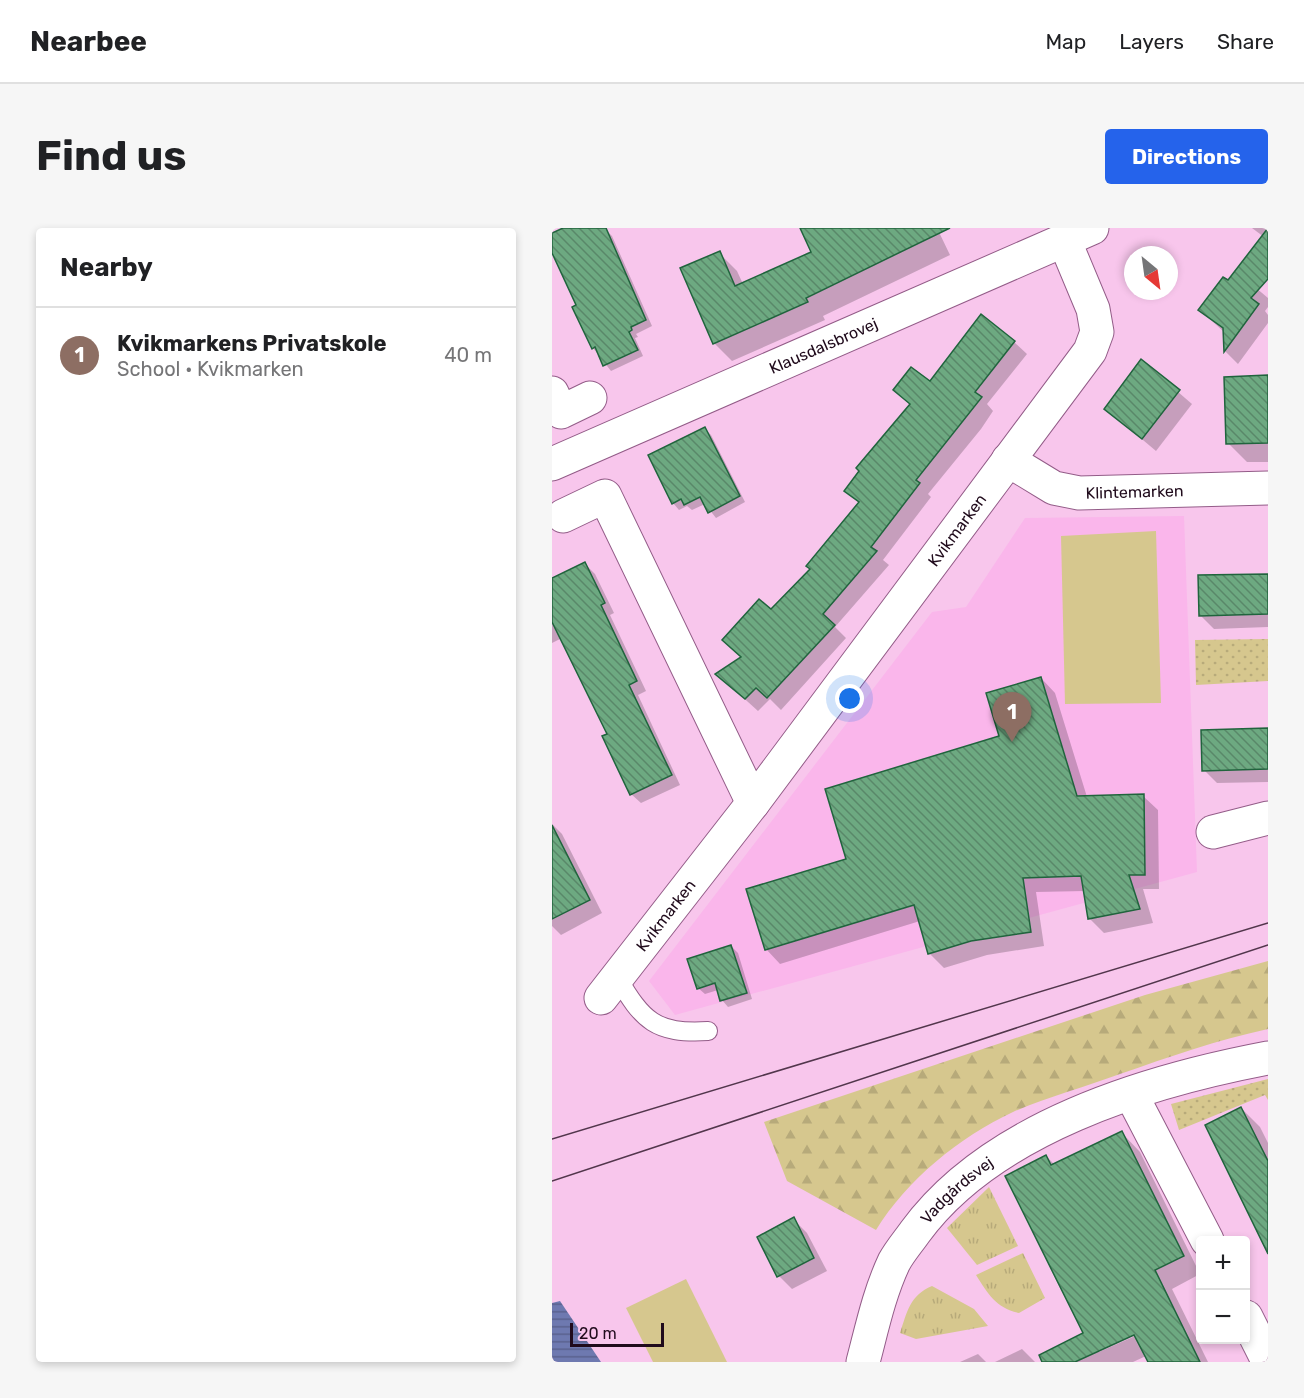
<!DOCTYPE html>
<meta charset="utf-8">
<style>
body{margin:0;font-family:Rubik,sans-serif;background:#f6f6f6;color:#202124}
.controls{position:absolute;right:18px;bottom:18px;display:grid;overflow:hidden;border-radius:6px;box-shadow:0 3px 9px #0003}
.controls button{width:54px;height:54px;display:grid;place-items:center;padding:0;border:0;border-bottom:2px solid #e0e0e0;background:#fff;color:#202124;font:30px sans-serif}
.compass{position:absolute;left:572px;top:18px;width:54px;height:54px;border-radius:50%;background:#fff;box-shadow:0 3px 9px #0003;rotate:151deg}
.scale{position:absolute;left:18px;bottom:15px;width:94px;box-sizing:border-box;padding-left:6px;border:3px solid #200b1c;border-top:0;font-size:16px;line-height:21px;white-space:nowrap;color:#200b1c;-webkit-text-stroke:4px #f8c6ec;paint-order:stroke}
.you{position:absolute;left:298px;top:471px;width:21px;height:21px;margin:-15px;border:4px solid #fff;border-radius:50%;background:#1a73e8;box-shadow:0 0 0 9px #1a73e833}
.badge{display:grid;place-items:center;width:39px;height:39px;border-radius:50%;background:#2563eb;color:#fff;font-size:20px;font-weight:700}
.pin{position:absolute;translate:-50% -50px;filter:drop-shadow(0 2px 3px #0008)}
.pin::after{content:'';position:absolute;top:32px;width:21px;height:18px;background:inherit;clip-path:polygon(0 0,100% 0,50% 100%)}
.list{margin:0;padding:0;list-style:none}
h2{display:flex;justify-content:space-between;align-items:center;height:78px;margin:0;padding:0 24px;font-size:26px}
h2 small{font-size:20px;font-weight:400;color:#757577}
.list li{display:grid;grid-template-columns:39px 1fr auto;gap:18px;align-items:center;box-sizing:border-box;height:96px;padding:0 24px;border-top:2px solid #e0e0e0}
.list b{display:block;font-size:22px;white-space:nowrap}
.list p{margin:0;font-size:20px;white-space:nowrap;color:#757577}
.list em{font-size:20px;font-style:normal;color:#757577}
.map{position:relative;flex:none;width:716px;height:1134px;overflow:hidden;border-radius:6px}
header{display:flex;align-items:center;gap:36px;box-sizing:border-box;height:84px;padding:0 30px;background:#fff;border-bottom:2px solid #e0e0e0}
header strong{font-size:28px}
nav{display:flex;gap:33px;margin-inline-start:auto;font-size:21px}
.intro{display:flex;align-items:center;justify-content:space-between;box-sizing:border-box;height:144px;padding:0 36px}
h1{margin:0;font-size:42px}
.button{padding:15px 27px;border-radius:6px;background:#2563eb;color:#fff;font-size:21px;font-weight:700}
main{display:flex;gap:36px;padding:0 36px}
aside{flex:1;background:#fff;border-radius:6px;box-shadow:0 3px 9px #0003}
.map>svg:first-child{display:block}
.built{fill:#fab6eb}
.grass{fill:url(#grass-tufts)}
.forest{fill:url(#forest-firs)}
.park{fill:url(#park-dots)}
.pitch{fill:#d6c78e}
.water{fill:url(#water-rules)}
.shadow{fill:#0003;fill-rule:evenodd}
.building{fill:url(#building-back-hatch);stroke:#20643d;stroke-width:1.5}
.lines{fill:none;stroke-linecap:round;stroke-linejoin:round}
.service-casing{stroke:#935c88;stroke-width:20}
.minor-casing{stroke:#935c88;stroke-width:35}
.tertiary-casing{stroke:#935c88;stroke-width:35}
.service{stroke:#fff;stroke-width:18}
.minor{stroke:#fff;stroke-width:33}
.tertiary{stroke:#fff;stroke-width:33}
.tram{stroke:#52364c;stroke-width:1.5}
.labels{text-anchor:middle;stroke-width:5;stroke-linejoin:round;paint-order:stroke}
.street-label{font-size:16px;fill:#200b1c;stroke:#f8c6ec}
</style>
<header>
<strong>Nearbee</strong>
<nav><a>Map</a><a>Layers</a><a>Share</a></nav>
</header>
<div class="intro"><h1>Find us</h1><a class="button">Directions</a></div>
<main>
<aside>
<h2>Nearby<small></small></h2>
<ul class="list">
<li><span class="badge" style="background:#8d6e63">1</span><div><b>Kvikmarkens Privatskole</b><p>School · Kvikmarken</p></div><em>40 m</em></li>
</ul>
</aside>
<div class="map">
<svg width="716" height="1134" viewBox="0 0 716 1134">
<defs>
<pattern id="grass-tufts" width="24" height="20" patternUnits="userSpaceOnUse" patternTransform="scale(1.5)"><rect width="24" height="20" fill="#d6c78e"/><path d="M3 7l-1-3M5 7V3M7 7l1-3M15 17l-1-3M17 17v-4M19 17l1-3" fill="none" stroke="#b7aa7a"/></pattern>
<pattern id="forest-firs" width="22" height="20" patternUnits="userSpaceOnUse" patternTransform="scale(1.5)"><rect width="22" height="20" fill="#d6c78e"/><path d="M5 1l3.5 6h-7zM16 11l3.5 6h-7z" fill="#b7aa7a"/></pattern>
<pattern id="park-dots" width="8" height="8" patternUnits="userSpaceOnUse" patternTransform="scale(1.5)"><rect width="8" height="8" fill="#d6c78e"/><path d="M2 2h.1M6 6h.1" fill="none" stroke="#b7aa7a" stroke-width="1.8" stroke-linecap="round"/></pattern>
<pattern id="water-rules" width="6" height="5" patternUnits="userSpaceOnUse" patternTransform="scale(1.5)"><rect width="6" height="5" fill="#6e79b0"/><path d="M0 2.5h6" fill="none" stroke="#5a618e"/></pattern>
<pattern id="building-back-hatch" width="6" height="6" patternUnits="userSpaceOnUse" patternTransform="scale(1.5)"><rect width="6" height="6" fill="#6da981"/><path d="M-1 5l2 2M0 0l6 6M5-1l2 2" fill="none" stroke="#598869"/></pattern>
</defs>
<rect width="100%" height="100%" fill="#f8c6ec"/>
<polygon class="built" points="632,288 645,644 123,787 97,753 380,384 414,379 473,290"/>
<g class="grass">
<polygon points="437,959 466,1018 425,1037 395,1000"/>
<path d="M 471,1025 L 493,1070 L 467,1085 C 444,1080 436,1066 424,1047 Z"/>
<path d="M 380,1058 L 422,1081 L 436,1098 L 364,1111 L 348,1105 C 355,1084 358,1067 380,1058 Z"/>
</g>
<path class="forest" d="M 716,733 L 716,801 C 665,812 617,829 568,846 C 533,859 495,869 461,884 C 407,909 355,952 324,1002 L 235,953 L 212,894 L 593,767 Z"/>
<g class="park">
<polygon points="716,411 716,453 644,457 643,412"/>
<polygon points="716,851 716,872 713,867 627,902 619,876"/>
</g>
<g class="pitch">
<polygon points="604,303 609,475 513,476 509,308"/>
<polygon points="134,1051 175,1134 101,1134 74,1080"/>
</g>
<polygon class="water" points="8,1073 49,1134 0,1134 0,1075"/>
<g class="shadow">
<polygon points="14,0 53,1 60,8 100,98 84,106 86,109 83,110 91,128 59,143 41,120 26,77 0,22 0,7"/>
<polygon points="249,0 385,0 398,27 271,88 273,92 180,133 162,115 167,25 185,43 191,56 261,24"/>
<polygon points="700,0 716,0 716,12"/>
<polygon points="685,44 716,70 716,79 713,83 716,87 716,95 686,136 673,123 672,104 648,82"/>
<polygon points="462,114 475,126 435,176 441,183 429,201 376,266 379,269 331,332 337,337 283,399 294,410 229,482 218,471 206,483 165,446 190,430 219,384 260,341 308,276 294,263 358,177 343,162 378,155"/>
<polygon points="590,133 640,176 604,223 554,181"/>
<polygon points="716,149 716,234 695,234 676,215 674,150"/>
<polygon points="153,201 159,207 193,274 164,290 153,276 140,282 135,278 127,282 121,275"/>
<polygon points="33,336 43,346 62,385 58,387 94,463 86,467 128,557 89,575 79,566 57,506 10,410 0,415 0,352"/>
<polygon points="716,347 716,399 662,401 648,387 648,349"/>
<polygon points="489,450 503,465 535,569 591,568 606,582 607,661 591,661 601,695 552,705 537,690 533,663 484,664 492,718 435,727 392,740 377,725 368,693 228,736 214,721 296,632 449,509"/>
<polygon points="716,502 716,554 665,555 652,542 651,503"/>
<polygon points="0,596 10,606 50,685 9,707 0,698"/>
<polygon points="179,718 186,725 200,771 176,779 170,772 166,762 153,766 146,760"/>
<polygon points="689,880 708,899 716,915 716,1007 701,992"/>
<path d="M 570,905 L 588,924 L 648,1046 L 620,1061 L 656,1134 L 597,1134 L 594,1128 L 581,1134 L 492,1134 L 533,1106 L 494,928 L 503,937 ZM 588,1102 L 590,1105 L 547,1124 L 547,1121 Z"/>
<polygon points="241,991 255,1005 275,1043 240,1061 227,1048 207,1009"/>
<polygon points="470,1121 483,1134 443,1134"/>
<polygon points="426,1126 434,1134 408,1134"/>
</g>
<g class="building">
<polygon points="11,0 54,0 94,92 79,99 80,102 77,104 86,122 51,138 43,119 40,121 20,79 24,77 0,25 0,5"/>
<polygon points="248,0 398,0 254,70 256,74 161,116 128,40 168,23 183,58 259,24"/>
<polygon points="716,0 716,51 699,70 707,76 672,124 671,100 646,82 671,49 676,52"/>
<polygon points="429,86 463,113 423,164 430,169 364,252 368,255 319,319 325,323 271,386 283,397 215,470 204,460 193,471 163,446 189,429 170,412 207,371 219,381 258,341 254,338 307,274 292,263 307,243 304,240 358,176 341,162 359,139 378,153"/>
<polygon points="589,131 628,162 590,211 552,181"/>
<polygon points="716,147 716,215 674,216 672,149"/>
<polygon points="153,199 188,268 156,285 148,269 132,277 129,271 120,276 96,227"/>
<polygon points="33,334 53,375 49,377 85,453 77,457 120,547 78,567 50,508 55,506 0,394 0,350"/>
<polygon points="716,346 716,386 647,388 646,347"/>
<polygon points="489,449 525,568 592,566 593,647 577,647 588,681 536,691 529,648 471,650 479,704 419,713 376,726 362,677 213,722 194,661 294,631 273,561 447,508 434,465"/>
<polygon points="716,500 716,541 650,543 649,502"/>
<polygon points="0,597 38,672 0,691"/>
<polygon points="179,717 195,765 168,773 163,755 145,761 135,731"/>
<polygon points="689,879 716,933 716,1026 653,897"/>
<polygon points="570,903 632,1028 603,1042 648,1134 596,1134 582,1107 523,1134 490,1134 487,1127 531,1105 453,948 494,927 499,937"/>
<polygon points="242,989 262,1030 225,1049 205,1009"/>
</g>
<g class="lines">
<defs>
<path id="service" d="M 65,749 C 91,793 103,806 156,803"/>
<g id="minor">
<polyline points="0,165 9,184 38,170"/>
<path id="s1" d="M 456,232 L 502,260 L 527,265 L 716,260"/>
<polyline points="11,288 53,268 201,575"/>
<polyline points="661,604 716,590"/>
<path id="s2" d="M 49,770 L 201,575 L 538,123 L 545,104 L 541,81 L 513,14"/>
<polyline points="579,866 655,1012"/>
<polyline points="694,1089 716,1133"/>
<path id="s3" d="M 311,1134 C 320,1100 327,1066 342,1034 C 348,1023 356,1014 363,1004 C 439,900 595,853 716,830"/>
</g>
<g id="tertiary">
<path id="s4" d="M 0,236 L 540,0"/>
</g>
</defs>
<use href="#service" class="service-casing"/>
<use href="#minor" class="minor-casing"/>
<use href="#tertiary" class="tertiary-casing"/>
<use href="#service" class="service"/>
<use href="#minor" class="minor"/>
<use href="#tertiary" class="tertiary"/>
<g class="tram">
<polyline points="0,911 716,695"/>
<polyline points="0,953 716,717"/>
</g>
</g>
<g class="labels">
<g class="street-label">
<text dy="6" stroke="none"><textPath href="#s4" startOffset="296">Klausdalsbrovej</textPath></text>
<text dy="6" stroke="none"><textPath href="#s1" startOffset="135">Klintemarken</textPath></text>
<text dy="6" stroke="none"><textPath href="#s2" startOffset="588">Kvikmarken</textPath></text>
<text dy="6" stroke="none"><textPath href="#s2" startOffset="105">Kvikmarken</textPath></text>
<text dy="6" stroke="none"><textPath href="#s3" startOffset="201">Vadgårdsvej</textPath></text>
</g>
</g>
</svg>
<div class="controls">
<button>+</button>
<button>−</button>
</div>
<svg class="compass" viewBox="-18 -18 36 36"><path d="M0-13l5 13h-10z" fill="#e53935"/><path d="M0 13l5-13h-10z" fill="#757577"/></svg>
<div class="scale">20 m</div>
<div class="you"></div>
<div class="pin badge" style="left:460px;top:514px;background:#8d6e63">1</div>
</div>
</main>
